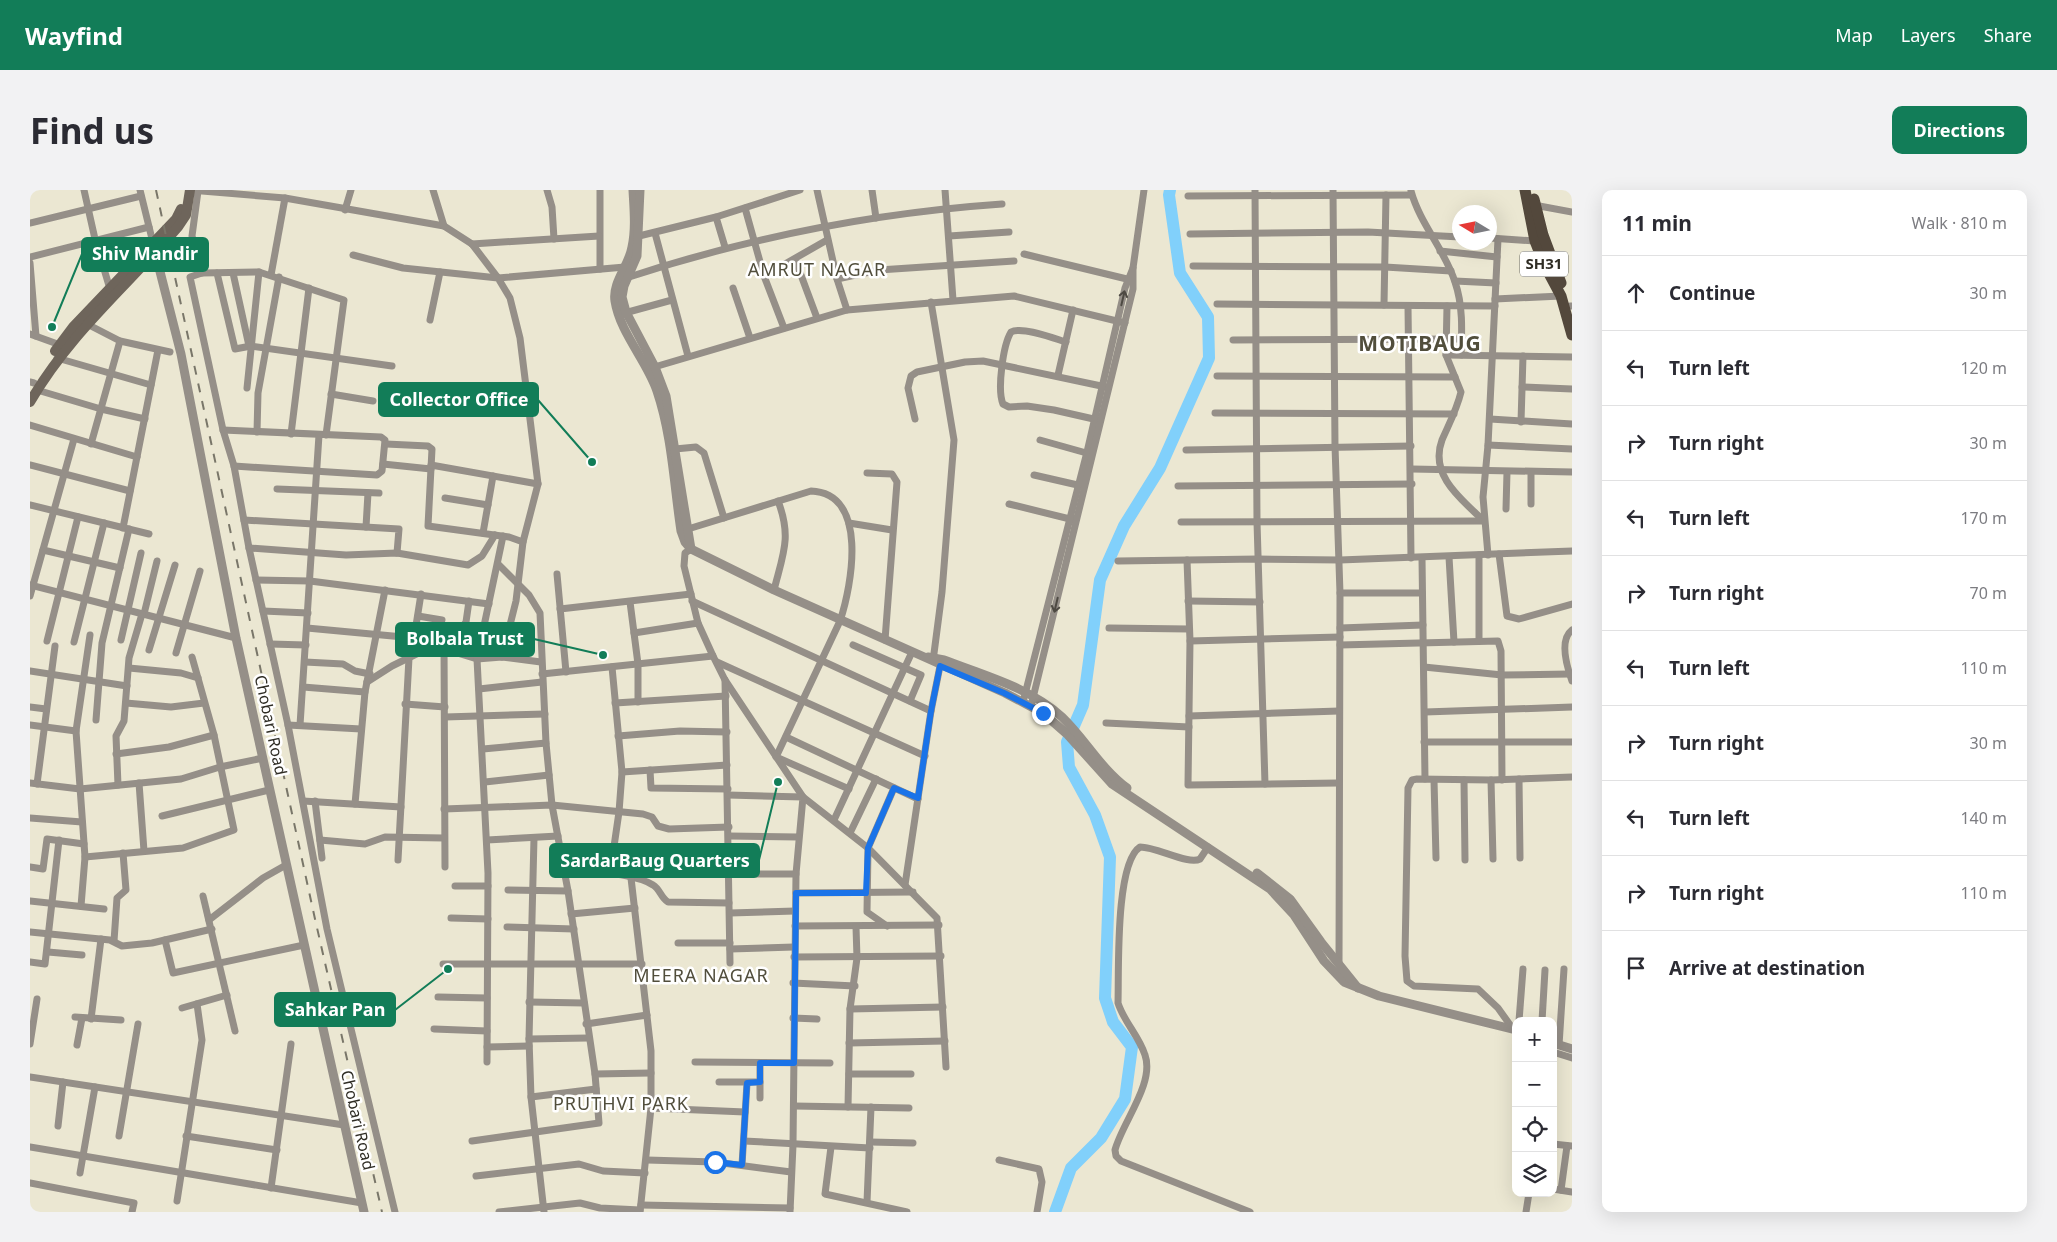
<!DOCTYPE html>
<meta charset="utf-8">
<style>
body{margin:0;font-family:"Noto Sans",sans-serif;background:#f2f2f3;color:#2b2b33}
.controls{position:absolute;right:15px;bottom:15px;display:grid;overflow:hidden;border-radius:10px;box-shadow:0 5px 20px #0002}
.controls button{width:45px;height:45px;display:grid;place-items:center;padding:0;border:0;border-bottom:1px solid #e1e1e2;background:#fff;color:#2b2b33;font:25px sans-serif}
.compass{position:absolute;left:1422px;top:15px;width:45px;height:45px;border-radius:50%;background:#fff;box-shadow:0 5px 20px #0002;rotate:280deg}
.stop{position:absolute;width:15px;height:15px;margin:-11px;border:4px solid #1a73e8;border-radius:50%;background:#fff}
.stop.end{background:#1a73e8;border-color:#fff;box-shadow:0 1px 5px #0008}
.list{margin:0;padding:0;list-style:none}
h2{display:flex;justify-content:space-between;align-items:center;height:65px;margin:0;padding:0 20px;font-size:21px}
h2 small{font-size:16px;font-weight:400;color:#7c7c81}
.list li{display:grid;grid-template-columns:32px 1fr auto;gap:15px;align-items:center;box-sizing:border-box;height:75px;padding:0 20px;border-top:1px solid #e1e1e2}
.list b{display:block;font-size:19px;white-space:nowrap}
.list em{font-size:16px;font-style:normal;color:#7c7c81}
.icon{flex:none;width:28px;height:28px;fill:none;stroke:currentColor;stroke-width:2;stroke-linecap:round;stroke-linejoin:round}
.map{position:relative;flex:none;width:1542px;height:1022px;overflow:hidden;border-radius:10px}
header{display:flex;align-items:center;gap:30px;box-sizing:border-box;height:70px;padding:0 25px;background:#127d58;color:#fff}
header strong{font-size:24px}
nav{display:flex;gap:28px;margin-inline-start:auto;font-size:18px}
.intro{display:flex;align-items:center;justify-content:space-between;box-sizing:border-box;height:120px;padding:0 30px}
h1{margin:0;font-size:35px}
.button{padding:12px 22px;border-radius:10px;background:#127d58;color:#fff;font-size:18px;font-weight:700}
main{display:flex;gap:30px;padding:0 30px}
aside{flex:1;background:#fff;border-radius:10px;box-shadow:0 5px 20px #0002}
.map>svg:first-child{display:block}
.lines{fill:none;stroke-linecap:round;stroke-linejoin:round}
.river{stroke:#81d0fb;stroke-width:12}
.minor{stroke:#958f88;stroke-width:7}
.tertiary{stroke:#958f88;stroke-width:9}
.secondary{stroke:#6e655b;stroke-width:10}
.primary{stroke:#53483c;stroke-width:11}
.rail{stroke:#797669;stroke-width:2;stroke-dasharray:9 9;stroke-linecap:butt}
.oneway{stroke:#4e4a43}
.route{stroke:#1a73e8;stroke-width:6}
.labels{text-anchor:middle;stroke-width:5;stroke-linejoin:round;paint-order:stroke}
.shield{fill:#fff;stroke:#6d6c66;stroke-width:1}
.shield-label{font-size:15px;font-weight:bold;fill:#2f2d25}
.street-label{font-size:16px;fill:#2f2d25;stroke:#fff}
.neighbourhood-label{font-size:18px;letter-spacing:1px;fill:#514e3c;stroke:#fff}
.district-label{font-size:21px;font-weight:bold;letter-spacing:1px;fill:#514e3c;stroke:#fff}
.leader{fill:none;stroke:#127d58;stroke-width:2}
.callout-dot{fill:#127d58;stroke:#fff;stroke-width:2}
.callout{fill:#127d58;stroke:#127d58;stroke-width:2}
.callout-label{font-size:18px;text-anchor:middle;font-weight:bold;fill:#fff}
</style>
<header>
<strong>Wayfind</strong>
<nav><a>Map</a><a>Layers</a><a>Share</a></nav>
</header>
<div class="intro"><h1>Find us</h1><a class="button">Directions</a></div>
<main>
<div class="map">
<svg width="1542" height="1022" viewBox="0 0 1542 1022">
<rect width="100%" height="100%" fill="#ebe7d2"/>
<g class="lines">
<polyline class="river" points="1025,1022 1041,978 1071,948 1095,909 1102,857 1083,832 1075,808 1080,667 1065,625 1039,577 1037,552 1053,515 1070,390 1094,336 1130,278 1179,168 1178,127 1150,83 1139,5 1140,0"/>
<g class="minor">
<polyline points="54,0 65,49 80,99"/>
<polyline points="110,0 123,53"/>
<polyline points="160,0 255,8 414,36 442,54 468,88 595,77"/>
<polyline points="403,0 414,36"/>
<polyline points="517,0 522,17 524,49"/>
<polyline points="570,0 570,79"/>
<polyline points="787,0 807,89 817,120"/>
<polyline points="842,0 846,28"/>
<polyline points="915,0 923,110"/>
<polyline points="1225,0 1227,332 1235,594"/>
<polyline points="1303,0 1305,256 1310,403 1309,774"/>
<polyline points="168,1 162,46 172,83"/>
<path d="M 1381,1 C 1390,34 1415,60 1425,92 C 1433,115 1432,140 1431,165"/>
<polyline points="1158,6 1381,5"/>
<polyline points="1504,15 1542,22"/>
<polyline points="715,18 734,86 754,138"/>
<polyline points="315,20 321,0"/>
<polyline points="686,27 695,57"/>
<polyline points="0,33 111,6"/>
<polyline points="625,43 658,166"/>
<polyline points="1160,44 1338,42 1430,47"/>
<polyline points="919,46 979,42"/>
<polyline points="605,47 686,27 770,0"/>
<polyline points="1460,48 1505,51"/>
<polyline points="442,54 569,46"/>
<polyline points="1410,61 1467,67"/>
<polyline points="994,64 1101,90"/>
<polyline points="323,65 373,78 468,88 480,108 490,148 508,294 493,352 486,411 472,467"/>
<polyline points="0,67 119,37"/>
<polyline points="765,69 787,128"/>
<polyline points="0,73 6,146"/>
<polyline points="1163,76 1355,77 1421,81"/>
<polyline points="187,83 205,159 221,156 362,176"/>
<polyline points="203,83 219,156"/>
<polyline points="241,85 255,8"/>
<polyline points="734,86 797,50"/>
<path d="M 596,88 C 720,47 842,23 972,14"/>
<polyline points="807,89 849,80 984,71"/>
<polyline points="1425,91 1466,93"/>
<polyline points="703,98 720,148"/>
<polyline points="1465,109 1531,106"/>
<polyline points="901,112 924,250 912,402 903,471"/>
<polyline points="1187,114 1465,116"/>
<polyline points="1354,115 1356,5"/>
<polyline points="1378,116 1381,368"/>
<path d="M 1417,116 L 1416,165 L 1431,202 C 1427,219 1419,234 1412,250 C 1399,285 1431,309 1454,331"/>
<polyline points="1540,116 1542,116"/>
<polyline points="591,124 642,110"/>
<polyline points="400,130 410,82"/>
<polyline points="57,134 90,151 140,162"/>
<polyline points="0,144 33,156"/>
<polyline points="1203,150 1432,149"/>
<path d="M 1036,152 C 1023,148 992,136 981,142 C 973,155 967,200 973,214 L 979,217 L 997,216 L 1024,220 L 1068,230"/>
<polyline points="1416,165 1542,167"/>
<polyline points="27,168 121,195"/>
<polyline points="621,178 817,120 984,106 1095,133"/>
<polyline points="1028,185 1043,120"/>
<polyline points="1187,186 1425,187"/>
<polyline points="0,192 4,193"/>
<polyline points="1492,197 1542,199"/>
<polyline points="217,198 229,82"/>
<polyline points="7,200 71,219 115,229"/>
<polyline points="301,204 343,211"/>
<polyline points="1185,223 1424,224"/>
<polyline points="885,229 878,198 881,186 887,182 935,172 953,171 1076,197"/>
<polyline points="1460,229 1542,234"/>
<polyline points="1491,232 1493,166"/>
<polyline points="0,235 107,267"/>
<polyline points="193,240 351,247 355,250 352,281 347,285 204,276"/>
<polyline points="227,242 228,203 249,87"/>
<polyline points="261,244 279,98"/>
<polyline points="296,245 314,110 229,82 172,83 160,87 193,240 204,276 219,358 258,535 297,739 365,1022"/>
<polyline points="1010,250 1060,264"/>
<polyline points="61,254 90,151"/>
<polyline points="356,254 398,256 402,259 398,336 479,347 493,352"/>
<polyline points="1458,255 1542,259"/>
<polyline points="645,259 666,257 674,263 694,328"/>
<polyline points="1156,260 1381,256"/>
<polyline points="353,274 401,279"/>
<polyline points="0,275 100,301"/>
<polyline points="401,275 508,294"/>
<polyline points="1382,279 1542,282"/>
<polyline points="1501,282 1501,314"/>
<polyline points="837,283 862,284 867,292 855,450"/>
<polyline points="1004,285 1052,296"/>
<polyline points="1148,296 1382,294"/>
<polyline points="247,299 349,303"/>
<polyline points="415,308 458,315"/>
<polyline points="979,314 1044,330"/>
<polyline points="0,315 119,344"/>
<polyline points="1476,319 1477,282"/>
<polyline points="214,330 369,339 367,363"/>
<polyline points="1151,332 1454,331"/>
<polyline points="819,333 862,340"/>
<polyline points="336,337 338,303"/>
<polyline points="93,338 128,160"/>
<path d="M 658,339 L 781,301 C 839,303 822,395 810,431 L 746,567 L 819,599"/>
<polyline points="453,343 463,286"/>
<polyline points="219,358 316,365 367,363 438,375 452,366 465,345"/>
<polyline points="661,359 655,363 654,376 668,433 683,466 695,490 773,607 838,658 907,728 916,877"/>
<polyline points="13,360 90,378"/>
<polyline points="1469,364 1477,426 1489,429 1542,414"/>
<polyline points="1449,365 1449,451"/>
<polyline points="1458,365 1453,307 1458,255 1468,49"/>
<polyline points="1419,367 1424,452"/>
<polyline points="1392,368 1395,589"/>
<polyline points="1157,370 1160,451 1158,595 1308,593"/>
<polyline points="1088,371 1228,369 1310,370 1542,361"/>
<polyline points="527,384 536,482"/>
<polyline points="226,390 280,391 459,414"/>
<polyline points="0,395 206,448"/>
<path d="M 744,400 C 753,364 762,347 748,311"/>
<polyline points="1310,403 1392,403"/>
<polyline points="0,406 44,249"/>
<polyline points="662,411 901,521"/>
<polyline points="1158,411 1230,412"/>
<polyline points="600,412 608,474 608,512"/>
<polyline points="530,419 661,404"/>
<polyline points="233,421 278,423"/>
<polyline points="114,424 127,371"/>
<polyline points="388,426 412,430"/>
<polyline points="277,438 384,448 391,404"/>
<polyline points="1079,438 1159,439"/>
<polyline points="1310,438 1393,435"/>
<path d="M 1542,440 C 1529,450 1537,477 1542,491"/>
<polyline points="604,443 668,433"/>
<polyline points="91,450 111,363"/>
<polyline points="414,450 415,677"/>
<polyline points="17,451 48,327"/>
<polyline points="1160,451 1310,447"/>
<polyline points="44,452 74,333"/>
<polyline points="240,454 276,455"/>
<polyline points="823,455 891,485 880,511"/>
<polyline points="1310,455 1468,451 1471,461 1472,590"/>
<polyline points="411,458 447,469 472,467 511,472"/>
<polyline points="119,460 145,375"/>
<polyline points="146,463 170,381"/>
<polyline points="275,472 313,474 325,481 340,484"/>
<polyline points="687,472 895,566"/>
<polyline points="1394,477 1472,485 1540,484"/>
<polyline points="99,478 151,483 168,488"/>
<polyline points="0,481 97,496"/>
<polyline points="512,484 683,466"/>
<polyline points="695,490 700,773"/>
<polyline points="337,492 362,476 427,444 436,432 439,411"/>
<polyline points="273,497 335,502"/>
<polyline points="449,499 512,492"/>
<polyline points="993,512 1057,262 1095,98 1103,78"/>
<polyline points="96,513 141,517 174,513"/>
<polyline points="585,513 696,506"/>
<polyline points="375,514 415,517"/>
<polyline points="1001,516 1103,99 1103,78 1114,0"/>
<polyline points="0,517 16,519"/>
<polyline points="1395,522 1542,517"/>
<polyline points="1159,526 1309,521"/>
<polyline points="415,527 515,524"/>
<polyline points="66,530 72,453 99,339"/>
<polyline points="1076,533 1159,537"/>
<polyline points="0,535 46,541"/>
<polyline points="258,535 331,539"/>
<polyline points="270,535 289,245"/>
<polyline points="588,546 650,541 697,542"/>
<polyline points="756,547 888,609"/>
<polyline points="1394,552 1542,552"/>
<polyline points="453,559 516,553"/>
<polyline points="86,564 139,557 184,545"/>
<polyline points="620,580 621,598 698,599"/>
<polyline points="592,582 697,575"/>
<polyline points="1489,589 1490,668"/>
<polyline points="1404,590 1406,668"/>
<polyline points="1434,590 1435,670"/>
<polyline points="1461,590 1463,669"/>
<polyline points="455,592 519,585"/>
<polyline points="0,593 50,599 151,589 190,577 233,568"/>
<polyline points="109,593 114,661"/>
<polyline points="7,594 25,456"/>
<polyline points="88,595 86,546 94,531 99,468 112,424"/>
<polyline points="698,605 773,607 766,684 763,955 760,1022"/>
<polyline points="273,611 371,617"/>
<polyline points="285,611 292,668"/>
<polyline points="325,614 335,502 355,400"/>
<polyline points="414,619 522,615 613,624 622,627 628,636 639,639 699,637"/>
<polyline points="132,626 239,600"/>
<polyline points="0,628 52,632"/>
<polyline points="804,630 882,462"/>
<polyline points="820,643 846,589"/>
<polyline points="699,646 768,647"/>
<polyline points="504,648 499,849 501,907 514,1022"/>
<polyline points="290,650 335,654 355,647 414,648"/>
<polyline points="457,650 528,646"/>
<path d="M 1178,657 L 1170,669 C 1158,675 1127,657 1110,657 C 1085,673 1089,782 1088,813 C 1094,832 1109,846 1115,865 C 1125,893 1092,933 1085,960 L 1086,966 L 1091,971 L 1220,1022"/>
<polyline points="55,667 153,658 204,640 184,545 162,467"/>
<polyline points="368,670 379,468"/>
<polyline points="636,676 699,676"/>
<polyline points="0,677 13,679 17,649 54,654"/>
<path d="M 534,678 C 556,681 605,683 623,695 C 630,699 631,708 638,712 L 699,713"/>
<polyline points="580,684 589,622 592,582 582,477"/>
<polyline points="699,684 766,684"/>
<polyline points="601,688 621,861 621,918 610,1022"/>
<polyline points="875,695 901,521 910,476"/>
<polyline points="425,696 458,696"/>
<polyline points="478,700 538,701"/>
<polyline points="766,703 883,702"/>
<polyline points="173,706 205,841"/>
<polyline points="0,711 74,719"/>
<polyline points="51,716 55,667 46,541 60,445"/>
<polyline points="700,723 765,721"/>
<polyline points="541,724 605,718"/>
<polyline points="421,728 458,729"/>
<polyline points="179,730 233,688 256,675"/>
<polyline points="765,736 909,735"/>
<polyline points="857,736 837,722 838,658 864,598"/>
<polyline points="477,737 544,739"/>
<polyline points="0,742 80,750 92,756 122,753 182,739"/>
<polyline points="135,750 143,783 274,755"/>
<polyline points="84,751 87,708 96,700 93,663"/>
<polyline points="648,753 700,753"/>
<polyline points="700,759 764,757"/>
<polyline points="18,762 52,765"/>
<polyline points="764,767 911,766"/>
<polyline points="0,772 15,774 29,650"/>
<polyline points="413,774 612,774"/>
<polyline points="763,793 825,796"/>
<polyline points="408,807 457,808"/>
<polyline points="499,812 554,813"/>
<polyline points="152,818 197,805"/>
<polyline points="820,819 913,817"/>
<polyline points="45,827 91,830"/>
<polyline points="763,828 787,829"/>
<polyline points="61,829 71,749"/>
<polyline points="1489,831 1493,779"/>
<polyline points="1512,831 1515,780"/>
<polyline points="556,834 617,825"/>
<polyline points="404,839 457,841"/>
<polyline points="1483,839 1468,818 1448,799 1384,796 1377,791 1375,766 1378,598 1382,590 1387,589 1461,590 1542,587"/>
<polyline points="499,849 558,848"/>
<polyline points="819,853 915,851"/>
<polyline points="0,854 7,809"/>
<polyline points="47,855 52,828"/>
<polyline points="1529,855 1534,779"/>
<polyline points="457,857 499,856"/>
<polyline points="1523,862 1542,868"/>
<polyline points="457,872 458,683 447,469 473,346"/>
<polyline points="665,872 800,873"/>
<polyline points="565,884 621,883"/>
<polyline points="819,884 881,884"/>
<polyline points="0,887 314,935"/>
<polyline points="689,892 730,892"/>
<polyline points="501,907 566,899"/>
<polyline points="730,908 730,873"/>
<polyline points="764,916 879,918"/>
<polyline points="818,917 820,819 827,768 826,737"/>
<polyline points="621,918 715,922"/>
<polyline points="28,936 33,892"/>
<polyline points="89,946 108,834"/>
<polyline points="156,946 247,960"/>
<polyline points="442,951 569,933 565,884 538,701 522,615 516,553 510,423 499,405 468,374"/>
<polyline points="714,951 840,958"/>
<polyline points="840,952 883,953"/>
<polyline points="1523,954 1542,956"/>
<polyline points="0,957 332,1013"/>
<polyline points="801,957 795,1004 877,1022"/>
<polyline points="617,970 685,972 761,982"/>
<polyline points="969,970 1009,979 1012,992 1007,1022"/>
<polyline points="712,975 717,893"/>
<polyline points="50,983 65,897"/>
<polyline points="446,986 549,974 573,981 615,983"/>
<polyline points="0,993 104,1013 102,1022"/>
<polyline points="241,998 261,854"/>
<polyline points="1523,999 1542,1002"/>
<polyline points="1531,1000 1537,956"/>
<polyline points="147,1011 172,850 167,814"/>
<polyline points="837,1012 841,917"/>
<polyline points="611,1015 760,1018"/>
<polyline points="469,1022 550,1013 570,1018 610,1020"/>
<polyline points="1496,1022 1499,1003"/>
</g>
<g class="tertiary">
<path d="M 603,0 C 604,19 606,39 602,57 C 599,76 582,92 585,111 C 590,143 617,171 627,201 C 642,245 644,295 651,341 L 655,352 L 661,359 L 744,400 L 975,503 L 1013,523 L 1037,544 L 1082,594 L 1240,699 L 1264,725 L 1294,771 L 1314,792 L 1349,806 L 1486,840"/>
<polyline points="610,0 607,66 594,96 592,107 596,122 625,177 636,206 661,359"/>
<polyline points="124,58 151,164 206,448 334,1022"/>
<path d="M 898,467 L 914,470 C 953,485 1001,498 1032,527 C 1055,549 1071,579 1097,598"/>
<polyline points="1227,683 1260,709 1291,752 1328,798"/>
<polyline points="1523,853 1542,859"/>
</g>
<g class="secondary">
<polyline points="25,161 43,137 146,29 151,19"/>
<path d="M 0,212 C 40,143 97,96 148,37 L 156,25 L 160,0"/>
</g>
<g class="primary">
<polyline points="1495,0 1505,51 1515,76 1531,106 1542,145"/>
<polyline points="1504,9 1513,45 1531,93"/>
</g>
<polyline class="rail" points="126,0 285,729 352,1022"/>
</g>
<defs><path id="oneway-shaft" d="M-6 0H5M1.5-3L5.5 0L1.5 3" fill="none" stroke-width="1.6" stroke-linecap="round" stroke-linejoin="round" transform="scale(1.25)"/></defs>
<g class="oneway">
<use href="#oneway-shaft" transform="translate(1093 108) rotate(-77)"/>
<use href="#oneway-shaft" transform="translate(1026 415) rotate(103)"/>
</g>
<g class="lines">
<polyline class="route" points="685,972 712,975 717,893 730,892 730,873 764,873 766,703 836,703 838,658 864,598 888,608 901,521 910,476 974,503 1013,523"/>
</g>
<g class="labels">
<rect class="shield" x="1490" y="61.5" width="48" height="25" rx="4"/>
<g class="shield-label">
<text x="1514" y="79">SH31</text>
</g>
<g class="street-label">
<text transform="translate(241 535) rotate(78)" y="6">Chobari Road</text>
<text transform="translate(328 930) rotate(77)" y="6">Chobari Road</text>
</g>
<g class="neighbourhood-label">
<text x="787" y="86">AMRUT NAGAR</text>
<text x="671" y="792">MEERA NAGAR</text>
<text x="591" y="920">PRUTHVI PARK</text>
</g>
<g class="district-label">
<text x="1390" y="161">MOTIBAUG</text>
</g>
</g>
<path class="leader" d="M22 137L52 64M562 272L508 210M573 465L504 449M748 592L729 670M418 779L365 820"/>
<g class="callout-dot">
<circle cx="22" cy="137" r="5"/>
<circle cx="562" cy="272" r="5"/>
<circle cx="573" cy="465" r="5"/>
<circle cx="748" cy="592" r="5"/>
<circle cx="418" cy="779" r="5"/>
</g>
<g class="callout">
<rect x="52" y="48" width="126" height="33" rx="5"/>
<rect x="349" y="193" width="159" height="33" rx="5"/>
<rect x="366" y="433" width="138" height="33" rx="5"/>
<rect x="520" y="654" width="209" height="33" rx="5"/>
<rect x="245" y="803" width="120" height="33" rx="5"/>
</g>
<g class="callout-label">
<text x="115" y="70">Shiv Mandir</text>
<text x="429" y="216">Collector Office</text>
<text x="435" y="455">Bolbala Trust</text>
<text x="625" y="677">SardarBaug Quarters</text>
<text x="305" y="826">Sahkar Pan</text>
</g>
</svg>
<div class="controls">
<button>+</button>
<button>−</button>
<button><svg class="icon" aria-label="locate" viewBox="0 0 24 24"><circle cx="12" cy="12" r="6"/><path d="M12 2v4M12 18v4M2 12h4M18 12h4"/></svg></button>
<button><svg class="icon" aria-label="layers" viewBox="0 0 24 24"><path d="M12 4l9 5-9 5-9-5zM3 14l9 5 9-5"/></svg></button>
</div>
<svg class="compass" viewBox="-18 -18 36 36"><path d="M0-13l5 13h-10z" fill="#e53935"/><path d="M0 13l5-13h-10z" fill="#7c7c81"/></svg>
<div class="stop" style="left:685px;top:972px"></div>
<div class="stop end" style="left:1013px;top:523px"></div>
</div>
<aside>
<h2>11 min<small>Walk · 810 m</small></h2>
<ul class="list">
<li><svg class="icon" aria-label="ahead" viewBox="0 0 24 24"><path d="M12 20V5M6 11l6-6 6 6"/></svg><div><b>Continue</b></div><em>30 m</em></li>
<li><svg class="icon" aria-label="left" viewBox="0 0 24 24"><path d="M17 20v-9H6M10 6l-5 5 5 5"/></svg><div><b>Turn left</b></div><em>120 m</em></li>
<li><svg class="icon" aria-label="right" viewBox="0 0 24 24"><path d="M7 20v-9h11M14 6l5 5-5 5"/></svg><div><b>Turn right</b></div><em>30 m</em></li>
<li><svg class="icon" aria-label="left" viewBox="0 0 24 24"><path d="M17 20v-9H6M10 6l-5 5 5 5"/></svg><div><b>Turn left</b></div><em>170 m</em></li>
<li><svg class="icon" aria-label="right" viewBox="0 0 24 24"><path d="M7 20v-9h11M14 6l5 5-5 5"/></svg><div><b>Turn right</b></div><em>70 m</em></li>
<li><svg class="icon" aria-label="left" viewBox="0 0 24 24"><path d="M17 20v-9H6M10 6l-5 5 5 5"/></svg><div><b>Turn left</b></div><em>110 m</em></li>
<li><svg class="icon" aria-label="right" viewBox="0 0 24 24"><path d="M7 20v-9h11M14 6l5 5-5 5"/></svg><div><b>Turn right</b></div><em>30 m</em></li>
<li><svg class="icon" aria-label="left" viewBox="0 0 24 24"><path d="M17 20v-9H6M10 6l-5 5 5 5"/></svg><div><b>Turn left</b></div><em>140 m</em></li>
<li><svg class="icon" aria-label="right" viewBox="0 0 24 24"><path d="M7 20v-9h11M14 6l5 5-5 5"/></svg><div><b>Turn right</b></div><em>110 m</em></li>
<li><svg class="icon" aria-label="arrive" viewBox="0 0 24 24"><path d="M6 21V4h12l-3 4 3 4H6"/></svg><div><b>Arrive at destination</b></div></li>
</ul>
</aside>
</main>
